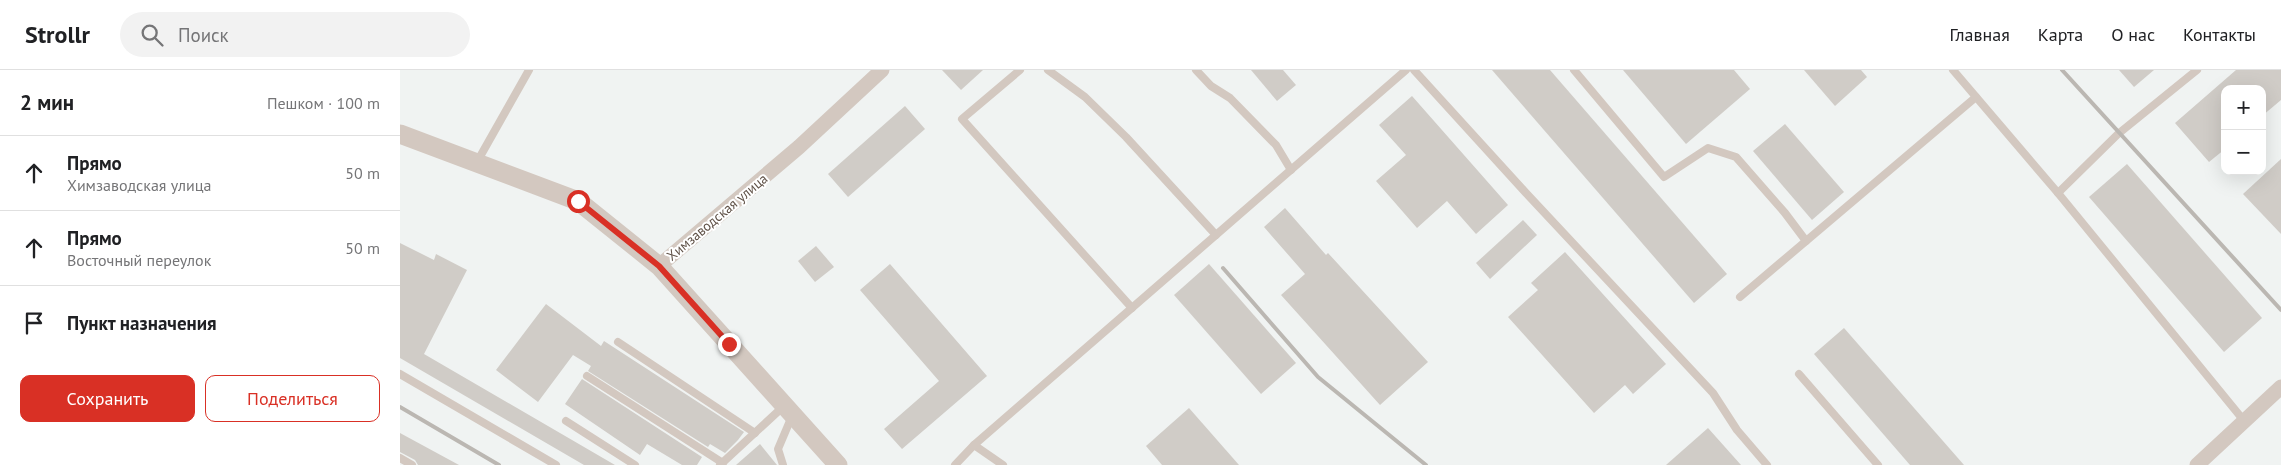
<!DOCTYPE html>
<html lang="ru">
<meta charset="utf-8">
<style>
body{margin:0;font-family:"PT Sans",sans-serif;background:#f2f2f2;color:#202124}
.controls{position:absolute;right:15px;top:15px;display:grid;overflow:hidden;border-radius:10px;box-shadow:0 5px 20px #0002}
.controls button{width:45px;height:45px;display:grid;place-items:center;padding:0;border:0;border-bottom:1px solid #e0e0e0;background:#fff;color:#202124;font:25px sans-serif}
.stop{position:absolute;width:15px;height:15px;margin:-11px;border:4px solid #d93025;border-radius:50%;background:#fff}
.stop.end{background:#d93025;border-color:#fff;box-shadow:0 1px 5px #0008}
.list{margin:0;padding:0;list-style:none}
h2{display:flex;justify-content:space-between;align-items:center;height:65px;margin:0;padding:0 20px;font-size:21px}
h2 small{font-size:16px;font-weight:400;color:#757577}
.list li{display:grid;grid-template-columns:32px 1fr auto;gap:15px;align-items:center;box-sizing:border-box;height:75px;padding:0 20px;border-top:1px solid #e0e0e0}
.list b{display:block;font-size:19px;white-space:nowrap}
.list p{margin:0;font-size:16px;white-space:nowrap;color:#757577}
.list em{font-size:16px;font-style:normal;color:#757577}
.actions{display:flex;gap:10px;padding:15px 20px}
.actions a{flex:1;padding:11px 0;border:1px solid #d93025;border-radius:10px;text-align:center;font-size:18px;color:#d93025}
.actions .main{background:#d93025;color:#fff}
.icon{flex:none;width:28px;height:28px;fill:none;stroke:currentColor;stroke-width:2;stroke-linecap:round;stroke-linejoin:round}
.map{position:relative;flex:none;width:1881px;height:395px;overflow:hidden}
header{display:flex;align-items:center;gap:30px;box-sizing:border-box;height:70px;padding:0 25px;background:#fff;border-bottom:1px solid #e0e0e0}
header strong{font-size:24px}
nav{display:flex;gap:28px;margin-inline-start:auto;font-size:18px}
.search{width:350px;height:45px;background:#f2f2f2;display:flex;align-items:center;gap:12px;box-sizing:border-box;padding:0 18px;border-radius:28px;color:#757577;font-size:19px}
main{display:flex}
aside{flex:1;background:#fff}
.map>svg:first-child{display:block}
.building{fill:#d0ccc7}
.lines{fill:none;stroke-linecap:round;stroke-linejoin:round}
.service{stroke:#d3c8c0;stroke-width:8}
.minor{stroke:#d3c8c0;stroke-width:15}
.tertiary{stroke:#d3c8c0;stroke-width:19}
.rail{stroke:#bbb7b2;stroke-width:4}
.route{stroke:#d93025;stroke-width:6}
.labels{text-anchor:middle;stroke-width:4;stroke-linejoin:round;paint-order:stroke}
.street-label{font-size:14px;fill:#5f5147;stroke:#fff}
</style>
<header>
<strong>Strollr</strong>
<div class="search"><svg class="icon" aria-label="search" viewBox="0 0 24 24"><circle cx="10" cy="10" r="6"/><path d="M15 15l6 6"/></svg>Поиск</div>
<nav><a>Главная</a><a>Карта</a><a>О нас</a><a>Контакты</a></nav>
</header>
<main>
<aside>
<h2>2 мин<small>Пешком · 100 m</small></h2>
<ul class="list">
<li><svg class="icon" aria-label="ahead" viewBox="0 0 24 24"><path d="M12 20V5M6 11l6-6 6 6"/></svg><div><b>Прямо</b><p>Химзаводская улица</p></div><em>50 m</em></li>
<li><svg class="icon" aria-label="ahead" viewBox="0 0 24 24"><path d="M12 20V5M6 11l6-6 6 6"/></svg><div><b>Прямо</b><p>Восточный переулок</p></div><em>50 m</em></li>
<li><svg class="icon" aria-label="arrive" viewBox="0 0 24 24"><path d="M6 21V4h12l-3 4 3 4H6"/></svg><div><b>Пункт назначения</b></div></li>
</ul>
<div class="actions"><a class="main">Сохранить</a><a>Поделиться</a></div>
</aside>
<div class="map">
<svg width="1881" height="395" viewBox="0 0 1881 395">
<rect width="100%" height="100%" fill="#f0f3f2"/>
<g class="building">
<polygon points="542,0 583,0 561,20"/>
<polygon points="851,0 883,0 896,15 877,31"/>
<polygon points="1092,0 1150,0 1327,204 1294,233"/>
<polygon points="1223,0 1334,0 1350,19 1286,74"/>
<polygon points="1404,0 1461,0 1467,7 1435,36"/>
<polygon points="1719,0 1754,0 1734,17"/>
<polygon points="1836,0 1881,0 1881,30 1862,46 1862,19 1825,19 1825,79 1809,92 1775,53"/>
<polygon points="1012,26 1108,135 1076,164 1047,131 1017,158 976,111 1006,85 979,55"/>
<polygon points="505,36 525,59 448,127 428,104"/>
<polygon points="1385,54 1444,122 1412,150 1353,81"/>
<polygon points="1881,89 1881,164 1843,124"/>
<polygon points="1727,94 1862,248 1824,282 1689,127"/>
<polygon points="885,138 926,185 928,183 1028,292 980,335 881,225 905,204 864,157"/>
<polygon points="1123,150 1137,165 1090,209 1076,193"/>
<polygon points="0,173 34,190 36,184 67,200 24,284 215,395 184,395 0,288"/>
<polygon points="416,176 434,197 415,212 398,191"/>
<polygon points="1165,182 1266,294 1233,324 1225,315 1194,343 1108,247 1138,220 1131,213"/>
<polygon points="490,194 587,306 502,379 484,359 539,311 460,220"/>
<polygon points="809,194 896,293 861,324 774,225"/>
<polygon points="146,234 201,276 204,271 344,362 338,370 325,383 310,374 308,377 188,301 191,296 173,285 138,332 96,300"/>
<polygon points="1444,258 1564,395 1510,395 1414,284"/>
<polygon points="182,309 302,387 297,395 282,395 247,374 240,385 165,334"/>
<polygon points="789,338 839,395 762,395 746,376"/>
<polygon points="1308,358 1341,395 1266,395"/>
<polygon points="0,363 59,395 18,395 15,390 0,382"/>
<polygon points="360,374 377,395 336,395"/>
</g>
<g class="lines">
<g class="service">
<polyline points="620,0 562,49 732,238"/>
<polyline points="648,0 685,27 726,67 816,165"/>
<polyline points="796,0 811,16 830,28 876,75 891,100"/>
<polyline points="1014,0 1126,123 1313,323 1337,360 1367,395"/>
<polyline points="1174,0 1264,107 1308,78 1336,87 1385,143 1406,171"/>
<polyline points="1553,0 1658,123 1845,352"/>
<polyline points="77,92 129,0"/>
<polyline points="1658,123 1718,64 1797,0"/>
<polyline points="1340,227 1576,27"/>
<polyline points="218,272 355,363"/>
<polyline points="0,304 156,395"/>
<polyline points="1399,304 1478,395"/>
<polyline points="187,306 323,393"/>
<polyline points="166,351 235,395"/>
<polyline points="574,375 603,395"/>
<polyline points="0,388 12,395"/>
<polyline points="320,395 385,335"/>
<polyline points="383,395 378,379 392,346"/>
<polyline points="555,395 574,375 1006,0"/>
</g>
<g class="minor">
<polyline points="259,196 399,77 482,0"/>
<polyline points="1797,395 1881,317"/>
</g>
<polyline class="tertiary" points="0,64 178,131 259,196 438,395"/>
<g class="rail">
<polyline points="1662,0 1881,240"/>
<polyline points="823,198 918,307 1026,395"/>
<polyline points="0,337 99,395"/>
</g>
</g>
<g class="lines">
<polyline class="route" points="178,131 259,196 329,274"/>
</g>
<g class="labels">
<g class="street-label">
<text transform="translate(317 147) rotate(-40)" y="5">Химзаводская улица</text>
</g>
</g>
</svg>
<div class="controls">
<button>+</button>
<button>−</button>
</div>
<div class="stop" style="left:178px;top:131px"></div>
<div class="stop end" style="left:329px;top:274px"></div>
</div>
</main>
